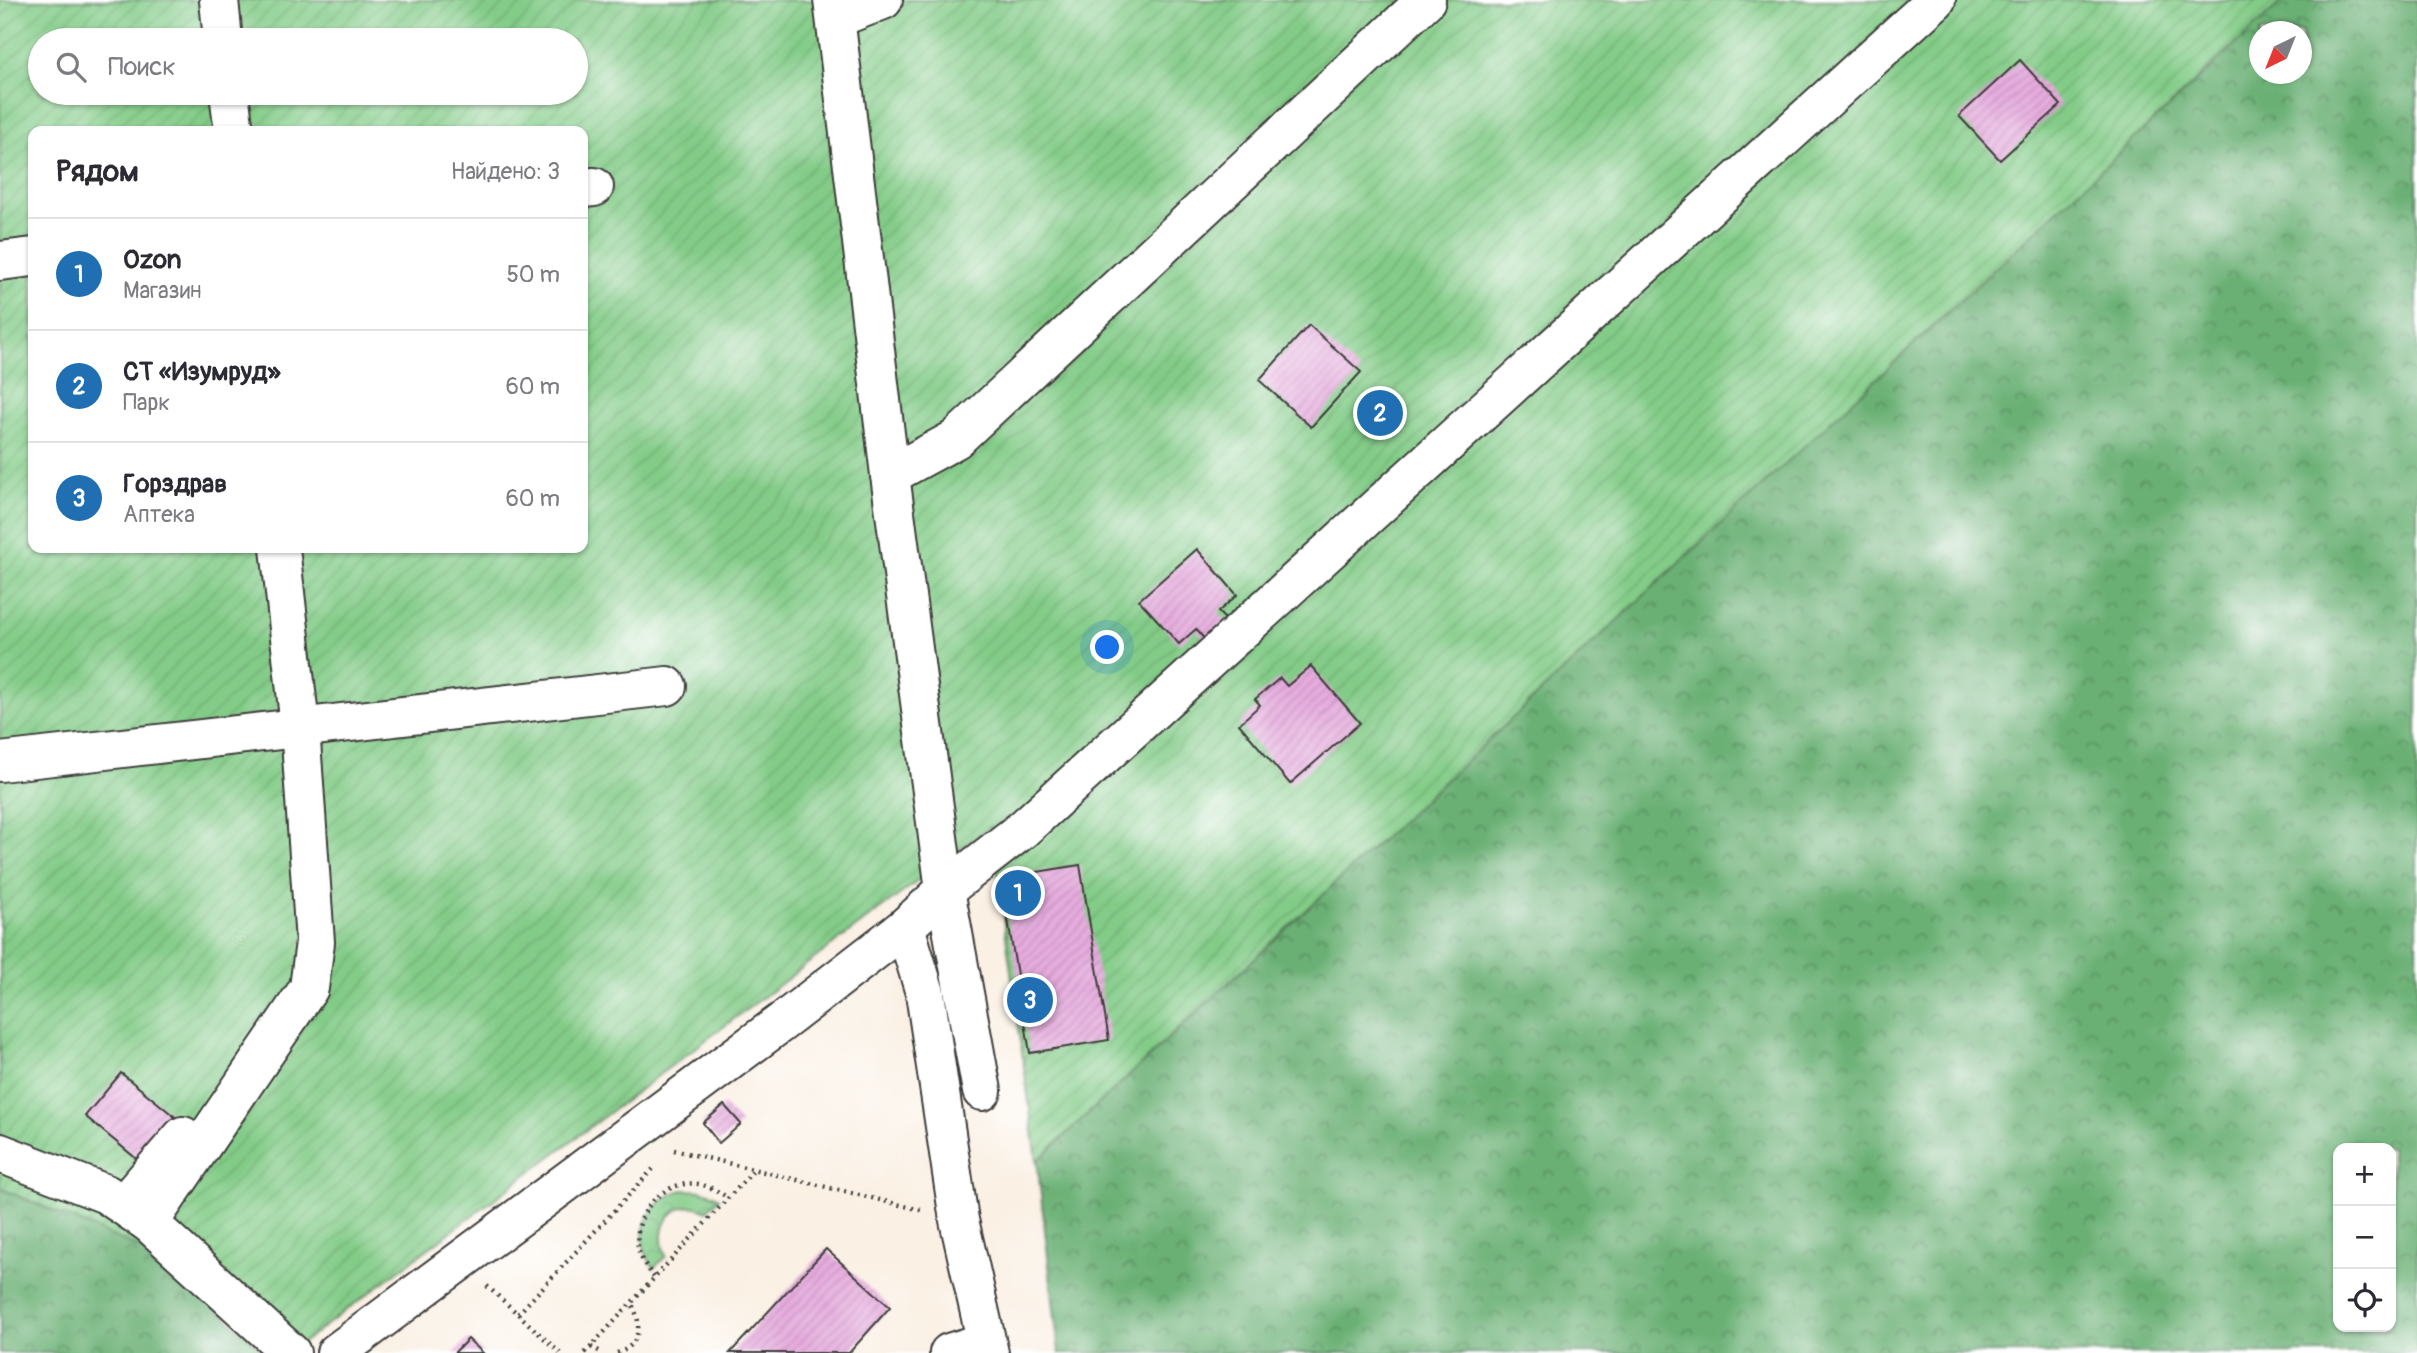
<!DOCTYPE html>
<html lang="ru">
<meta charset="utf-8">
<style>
body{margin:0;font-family:Pangolin,sans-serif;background:#f2f2f3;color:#2b2b33}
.controls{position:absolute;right:21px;bottom:21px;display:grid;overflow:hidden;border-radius:14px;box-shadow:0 2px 5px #0004}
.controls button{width:63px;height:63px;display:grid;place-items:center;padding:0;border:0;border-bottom:2px solid #e1e1e2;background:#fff;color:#2b2b33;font:35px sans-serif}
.compass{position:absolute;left:2249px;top:21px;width:63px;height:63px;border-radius:50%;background:#fff;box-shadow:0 2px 5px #0004;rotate:223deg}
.you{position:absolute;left:1108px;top:648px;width:24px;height:24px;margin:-18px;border:5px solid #fff;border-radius:50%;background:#1a73e8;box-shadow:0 0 0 10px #1a73e833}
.badge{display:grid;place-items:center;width:46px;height:46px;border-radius:50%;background:#1f6fb2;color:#fff;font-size:23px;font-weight:700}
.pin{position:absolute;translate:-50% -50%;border:4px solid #fff;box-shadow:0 2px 7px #0006}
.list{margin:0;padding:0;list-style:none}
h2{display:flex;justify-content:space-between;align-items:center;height:91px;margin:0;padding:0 28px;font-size:30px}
h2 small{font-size:23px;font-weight:400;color:#7c7c81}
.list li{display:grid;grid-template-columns:46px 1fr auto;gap:21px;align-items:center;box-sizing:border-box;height:112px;padding:0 28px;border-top:2px solid #e1e1e2}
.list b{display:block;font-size:26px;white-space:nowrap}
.list p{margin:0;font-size:23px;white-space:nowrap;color:#7c7c81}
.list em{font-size:23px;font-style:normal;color:#7c7c81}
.icon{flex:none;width:38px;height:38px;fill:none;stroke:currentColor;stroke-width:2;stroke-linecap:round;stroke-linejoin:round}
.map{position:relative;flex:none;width:2417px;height:1353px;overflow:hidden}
.search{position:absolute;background:#fff;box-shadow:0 2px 5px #0004;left:28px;top:28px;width:560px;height:77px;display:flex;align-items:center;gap:18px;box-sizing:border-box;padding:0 24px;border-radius:38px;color:#7c7c81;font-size:26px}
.panel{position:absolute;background:#fff;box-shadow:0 2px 5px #0004;left:28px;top:126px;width:560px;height:427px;border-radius:14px}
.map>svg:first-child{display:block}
.forest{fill:url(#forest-crowns);stroke:#436648;stroke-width:2;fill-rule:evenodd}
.park{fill:url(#park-crowns);stroke:#507452;stroke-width:2}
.garden{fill:url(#garden-furrows);stroke:#507452;stroke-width:2;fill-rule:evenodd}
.building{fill:url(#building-hatch)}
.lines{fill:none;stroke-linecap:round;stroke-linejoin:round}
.minor-casing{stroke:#3d3c3a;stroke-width:42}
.path{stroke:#3d3c3a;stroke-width:4.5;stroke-dasharray:2 5;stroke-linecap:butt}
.minor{stroke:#fff;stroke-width:38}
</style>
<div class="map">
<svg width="2417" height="1353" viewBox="0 0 2417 1353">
<defs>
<pattern id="forest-crowns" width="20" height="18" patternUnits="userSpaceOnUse" patternTransform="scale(1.75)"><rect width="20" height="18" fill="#6ab074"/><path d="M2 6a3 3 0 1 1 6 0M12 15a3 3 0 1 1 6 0" fill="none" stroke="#568e5e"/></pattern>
<pattern id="park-crowns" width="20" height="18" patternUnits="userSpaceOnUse" patternTransform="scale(1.75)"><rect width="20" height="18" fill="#83cc88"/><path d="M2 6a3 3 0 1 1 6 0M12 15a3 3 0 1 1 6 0" fill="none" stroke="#71af75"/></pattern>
<pattern id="garden-furrows" width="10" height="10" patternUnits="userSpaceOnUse" patternTransform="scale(1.75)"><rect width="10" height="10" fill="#83cc88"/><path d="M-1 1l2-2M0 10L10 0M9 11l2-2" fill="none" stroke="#71af75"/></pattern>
<pattern id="building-hatch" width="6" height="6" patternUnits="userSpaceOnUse" patternTransform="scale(1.75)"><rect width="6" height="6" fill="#e6acde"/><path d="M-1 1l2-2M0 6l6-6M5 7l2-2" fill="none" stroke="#c593be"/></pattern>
</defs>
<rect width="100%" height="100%" fill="#fff"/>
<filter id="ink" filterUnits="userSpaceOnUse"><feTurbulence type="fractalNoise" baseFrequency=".0143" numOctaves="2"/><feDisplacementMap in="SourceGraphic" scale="14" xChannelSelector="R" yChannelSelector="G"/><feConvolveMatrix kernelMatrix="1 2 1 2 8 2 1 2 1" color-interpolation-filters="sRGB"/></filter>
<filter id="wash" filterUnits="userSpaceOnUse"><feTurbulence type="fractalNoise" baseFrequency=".00686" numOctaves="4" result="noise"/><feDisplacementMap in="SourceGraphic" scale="28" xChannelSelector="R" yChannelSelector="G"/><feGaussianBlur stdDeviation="1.57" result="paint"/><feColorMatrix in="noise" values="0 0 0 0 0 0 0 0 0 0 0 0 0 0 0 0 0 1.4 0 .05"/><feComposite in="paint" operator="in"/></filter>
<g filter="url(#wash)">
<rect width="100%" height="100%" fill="#faf0e3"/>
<g class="forest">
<path d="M 2283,0 L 2417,0 L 2417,1353 L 1059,1353 L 1037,1161 ZM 2260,32 L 2302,32 L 2302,74 L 2260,74 ZM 2338,1148 L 2391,1148 L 2391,1327 L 2338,1327 Z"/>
<polygon points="0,1188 159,1256 266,1353 0,1353"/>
</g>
<path class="park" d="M 682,1190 C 696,1190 707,1190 719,1198 L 707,1211 C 676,1195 652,1225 666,1256 L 654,1268 C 631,1236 646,1203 682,1190 Z"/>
<path class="garden" d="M 0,0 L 2283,0 L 1037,1161 L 991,826 L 289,1353 L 159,1256 L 0,1188 ZM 40,40 L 576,40 L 576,93 L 40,93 ZM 33,131 L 583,131 L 583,548 L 33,548 Z"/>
<g id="blocks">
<g class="building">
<polygon points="2020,60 2061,105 2000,160 1959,116"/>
<polygon points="1309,325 1361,372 1311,427 1259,380"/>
<polygon points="1197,549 1237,595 1218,612 1227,621 1205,640 1196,629 1179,644 1139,600"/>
<polygon points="1311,666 1360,723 1290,784 1239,724 1260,705 1255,699 1280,678 1287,686"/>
<polygon points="1080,865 1109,1040 1030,1053 1001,878"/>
<polygon points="121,1073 180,1121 144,1165 85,1116"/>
<polygon points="724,1105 741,1124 719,1143 703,1123"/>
<polygon points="826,1249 890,1307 849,1353 730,1353"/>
<polygon points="468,1339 483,1353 454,1353"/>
</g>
</g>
</g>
<g filter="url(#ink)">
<use href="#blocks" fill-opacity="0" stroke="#3d3c3a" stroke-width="2"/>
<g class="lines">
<defs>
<g id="minor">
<polyline points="219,0 223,40"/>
<polyline points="833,0 890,475 945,890 982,1091"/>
<polyline points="837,18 883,0"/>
<polyline points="229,93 234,131"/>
<polyline points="583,188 594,187"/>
<polyline points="0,261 33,257"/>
<polyline points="890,475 956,439 1426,0"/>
<polyline points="0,762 667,686"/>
<polyline points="905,927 925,993 959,1220 989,1353"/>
<polyline points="0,1153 106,1194 149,1223 291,1353"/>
<polyline points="123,1205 183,1136"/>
<polyline points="149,1223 309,988 315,942 300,727 280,548"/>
<polyline points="336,1353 786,1019 905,927 945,890 1023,829 1936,0"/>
<polyline points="949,1353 986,1342"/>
</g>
</defs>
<use href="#minor" class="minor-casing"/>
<g class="path">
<polyline points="674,1150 921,1210"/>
<path d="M 654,1277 C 649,1270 643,1263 640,1255 C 628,1218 661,1179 698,1184 C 710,1186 719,1192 728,1198"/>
<polyline points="487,1286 518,1314 653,1169"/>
<polyline points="518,1314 560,1353"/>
<polyline points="591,1347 603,1353"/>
<polyline points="585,1353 754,1170"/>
<path d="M 617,1353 C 641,1346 643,1322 631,1303"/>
</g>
<use href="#minor" class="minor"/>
</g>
</g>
</svg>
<div class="controls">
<button>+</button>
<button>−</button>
<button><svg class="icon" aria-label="locate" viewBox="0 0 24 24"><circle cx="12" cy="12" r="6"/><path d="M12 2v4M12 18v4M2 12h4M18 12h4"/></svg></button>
</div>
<svg class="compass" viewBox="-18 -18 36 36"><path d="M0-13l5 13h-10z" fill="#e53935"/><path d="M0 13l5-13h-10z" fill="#7c7c81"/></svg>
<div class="you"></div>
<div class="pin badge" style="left:1018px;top:893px">1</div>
<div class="pin badge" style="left:1380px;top:413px">2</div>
<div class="pin badge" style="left:1030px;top:1000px">3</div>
<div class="search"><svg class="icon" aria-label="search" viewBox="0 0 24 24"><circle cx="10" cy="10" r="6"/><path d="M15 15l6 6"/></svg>Поиск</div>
<section class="panel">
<h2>Рядом<small>Найдено: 3</small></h2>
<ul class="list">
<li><span class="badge">1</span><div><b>Ozon</b><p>Магазин</p></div><em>50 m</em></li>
<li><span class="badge">2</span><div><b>СТ «Изумруд»</b><p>Парк</p></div><em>60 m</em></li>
<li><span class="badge">3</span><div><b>Горздрав</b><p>Аптека</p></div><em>60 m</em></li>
</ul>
</section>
</div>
